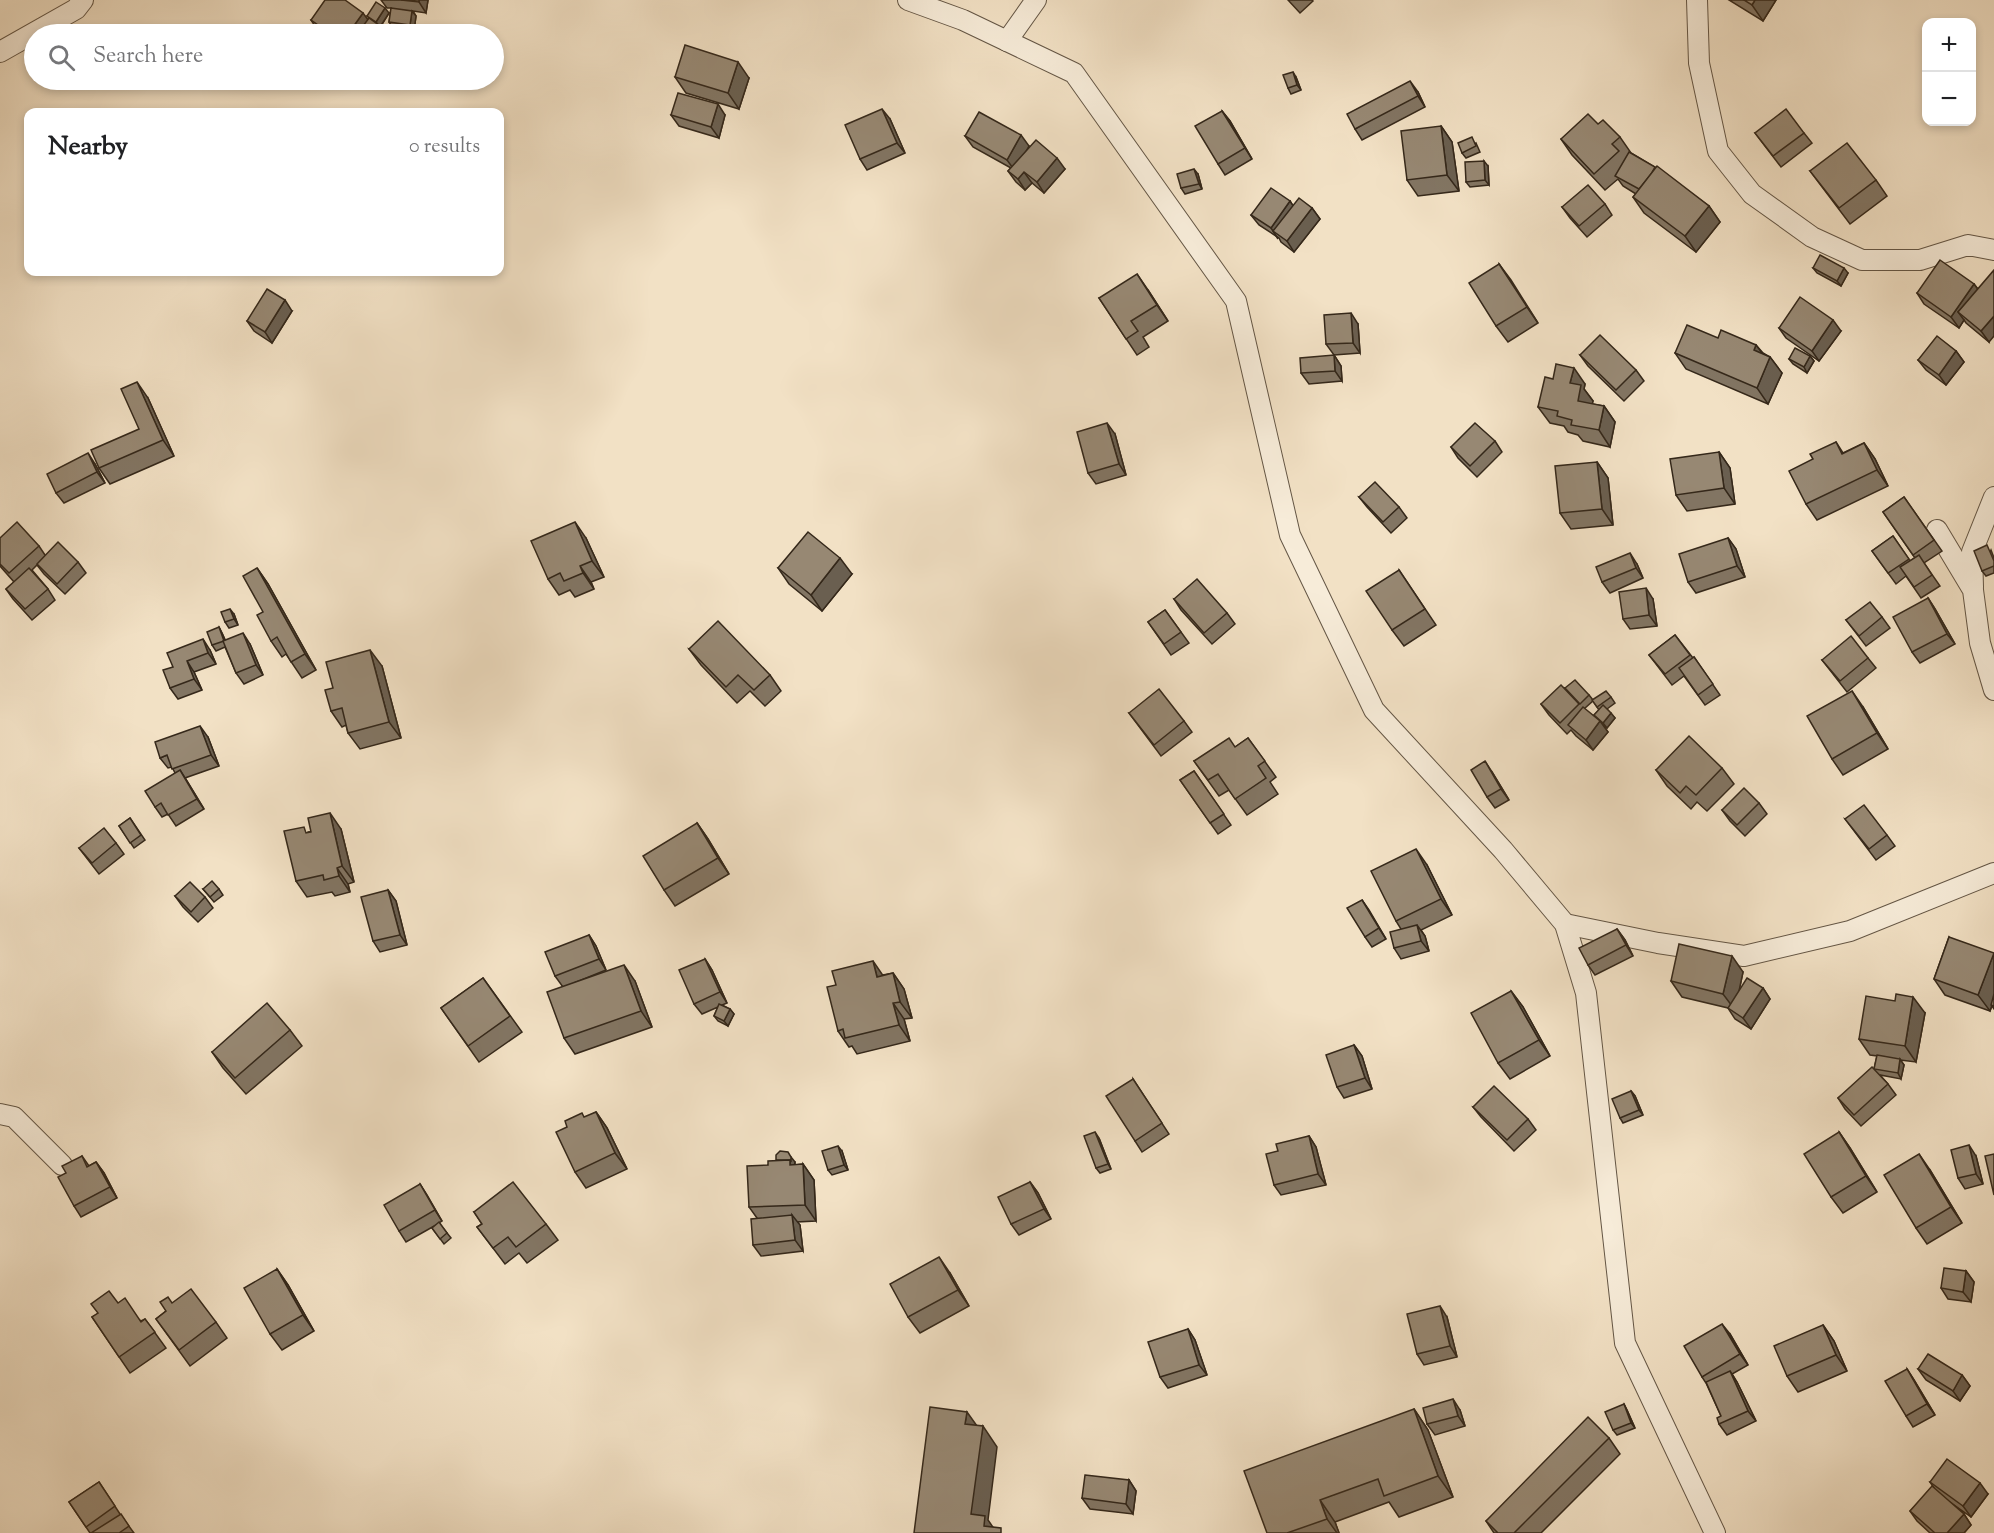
<!DOCTYPE html>
<meta charset="utf-8">
<style>
body{margin:0;font-family:"Sorts Mill Goudy",serif;background:#f2f2f2;color:#202124}
.controls{position:absolute;right:18px;top:18px;display:grid;overflow:hidden;border-radius:12px;box-shadow:0 3px 9px #0003}
.controls button{width:54px;height:54px;display:grid;place-items:center;padding:0;border:0;border-bottom:2px solid #e0e0e0;background:#fff;color:#202124;font:30px sans-serif}
.list{margin:0;padding:0;list-style:none}
h2{display:flex;justify-content:space-between;align-items:center;height:78px;margin:0;padding:0 24px;font-size:26px}
h2 small{font-size:20px;font-weight:400;color:#757577}
.icon{flex:none;width:33px;height:33px;fill:none;stroke:currentColor;stroke-width:2;stroke-linecap:round;stroke-linejoin:round}
.map{position:relative;flex:none;width:1994px;height:1533px;overflow:hidden}
.search{position:absolute;background:#fff;box-shadow:0 3px 9px #0003;left:24px;top:24px;width:480px;height:66px;display:flex;align-items:center;gap:15px;box-sizing:border-box;padding:0 21px;border-radius:33px;color:#757577;font-size:22px}
.panel{position:absolute;background:#fff;box-shadow:0 3px 9px #0003;left:24px;top:108px;width:480px;height:168px;border-radius:12px}
.map>svg:first-child{display:block}
.lines{fill:none;stroke-linecap:round;stroke-linejoin:round}
.minor-casing{stroke:#645645;stroke-width:22}
.minor{stroke:#f7ecd9;stroke-width:20}
.wall{fill:#827563;stroke:#35281a;stroke-width:1.5;fill-rule:evenodd}
.shaded-wall{fill:#6a5f50;stroke:#35281a;stroke-width:1.5}
.building{fill:#978873;stroke:#35281a;stroke-width:1.5}
</style>
<div class="map">
<svg width="1994" height="1533" viewBox="0 0 1994 1533">
<rect width="100%" height="100%" fill="#f2e1c5"/>
<filter id="stains"><feTurbulence type="fractalNoise" baseFrequency=".00333" numOctaves="4"/><feColorMatrix values="0 0 0 0 .2 0 0 0 0 .09 0 0 0 0 .02 0 0 0 .5 -.17"/></filter>
<radialGradient id="worn" r=".72"><stop offset=".6" stop-color="#630" stop-opacity="0"/><stop offset="1" stop-color="#630" stop-opacity=".3"/></radialGradient>
<g class="lines">
<defs>
<g id="minor">
<polyline points="908,0 963,20 1074,73 1236,301 1290,535 1374,710 1503,850 1565,924 1586,993 1625,1343 1715,1533"/>
<polyline points="1697,0 1699,63 1718,151 1752,194 1812,237 1862,260 1920,260 1968,245 1994,250"/>
<polyline points="1007,41 1036,0"/>
<polyline points="0,52 76,9 83,0"/>
<polyline points="1937,530 1973,590 1980,643 1994,690"/>
<polyline points="1973,587 1972,552 1994,497"/>
<polyline points="1565,924 1658,943 1744,956 1850,931 1994,873"/>
<polyline points="0,1114 14,1117 62,1165"/>
</g>
</defs>
<use href="#minor" class="minor-casing"/>
<use href="#minor" class="minor"/>
</g>
<g class="wall">
<polygon points="381,0 428,0 426,13 413,11 416,16 414,31 393,28 389,22 391,8 387,8"/>
<polygon points="1288,0 1312,0 1313,1 1300,13"/>
<polygon points="1729,0 1776,0 1763,21"/>
<polygon points="389,13 381,26 388,34 323,34 318,31 311,20 368,19 369,18 367,16"/>
<polygon points="675,77 749,78 739,109 686,93"/>
<polygon points="1296,77 1301,90 1291,94 1288,88"/>
<polygon points="1418,92 1425,107 1362,140 1355,129"/>
<polygon points="1222,111 1230,121 1252,159 1225,175 1218,164"/>
<polygon points="671,115 725,115 719,138 679,126"/>
<polygon points="890,119 905,153 867,170 860,159"/>
<polygon points="1598,124 1620,137 1631,153 1656,168 1709,206 1720,222 1696,252 1644,213 1633,197 1636,194 1623,186 1618,179 1605,190 1572,155 1561,139"/>
<polygon points="1441,126 1452,142 1459,191 1418,196 1407,180"/>
<polygon points="1755,133 1804,133 1812,143 1781,167"/>
<polygon points="965,136 1029,146 1026,151 1065,169 1044,193 1032,183 1025,190 1016,182 1008,171 1011,168 973,147"/>
<polygon points="1476,143 1480,152 1466,158 1462,153"/>
<polygon points="1488,166 1489,185 1470,187 1466,182"/>
<polygon points="1810,171 1876,180 1887,196 1850,224"/>
<polygon points="1198,174 1202,189 1185,194 1181,188"/>
<polygon points="1290,201 1293,206 1312,208 1320,219 1294,252 1281,242 1279,238 1259,225 1251,215"/>
<polygon points="1605,204 1612,215 1587,237 1570,218 1562,207"/>
<polygon points="1499,264 1538,323 1508,342 1496,326"/>
<polygon points="1813,268 1848,273 1841,286 1817,273"/>
<polygon points="309,272 325,272 324,275"/>
<polygon points="1974,284 1978,289 1989,342 1966,323 1964,320 1959,328 1924,304 1917,293"/>
<polygon points="1148,290 1168,321 1143,337 1149,347 1137,355 1099,298"/>
<polygon points="292,311 272,343 254,331 247,321"/>
<polygon points="1358,324 1360,353 1334,355 1326,344"/>
<polygon points="1779,328 1841,331 1819,361 1786,338"/>
<polygon points="1718,338 1756,345 1763,353 1770,357 1782,373 1768,404 1686,369 1675,353"/>
<polygon points="1956,351 1964,362 1946,385 1926,370 1918,360"/>
<polygon points="1334,355 1341,366 1342,381 1309,384 1301,373"/>
<polygon points="1580,355 1636,370 1644,381 1624,401 1588,366"/>
<polygon points="1810,356 1814,361 1807,373 1793,364 1789,359"/>
<polygon points="1553,379 1585,384 1584,389 1593,401 1592,404 1604,406 1615,422 1610,447 1583,441 1578,435 1568,432 1564,426 1550,423 1538,407"/>
<polygon points="148,398 174,456 110,484 99,468 139,429"/>
<polygon points="1115,434 1126,475 1096,484 1088,473"/>
<polygon points="1495,441 1502,452 1477,477 1458,458 1451,447"/>
<polygon points="1836,442 1843,453 1864,443 1875,459 1888,486 1817,520 1806,504 1813,459"/>
<polygon points="1719,452 1730,468 1735,504 1687,511 1676,495"/>
<polygon points="1597,462 1608,478 1613,525 1571,529 1560,513"/>
<polygon points="95,464 105,483 64,503 56,493"/>
<polygon points="1359,497 1399,507 1407,518 1391,533 1367,507"/>
<polygon points="1904,497 1942,551 1924,563 1940,586 1921,598 1906,576 1896,584 1872,551 1893,536 1910,561 1915,558 1883,512"/>
<polygon points="0,538 39,546 45,555 78,562 86,573 65,594 44,574 37,565 32,570 48,589 55,600 32,620 13,599 6,589 14,582 0,566"/>
<polygon points="586,538 604,577 591,582 594,589 575,597 570,590 559,595 548,579"/>
<polygon points="1728,538 1736,549 1745,577 1696,593 1688,582"/>
<polygon points="1991,550 1994,558 1994,573 1986,576 1982,571"/>
<polygon points="1637,564 1643,578 1610,593 1602,582"/>
<polygon points="257,568 268,584 316,670 302,678 286,654 282,657 271,641 263,612"/>
<polygon points="778,568 852,574 822,611 789,584"/>
<polygon points="1399,570 1436,625 1404,646 1392,630"/>
<polygon points="1928,598 1935,609 1955,644 1920,663 1912,652"/>
<polygon points="1174,599 1227,613 1235,624 1212,644 1181,610"/>
<polygon points="1653,599 1657,626 1630,629 1623,619"/>
<polygon points="1165,610 1189,643 1171,655 1148,622"/>
<polygon points="234,614 238,625 229,628 225,622"/>
<polygon points="1882,617 1890,628 1866,646 1846,620"/>
<polygon points="219,627 222,633 225,640 250,644 263,675 244,684 236,673 225,647 216,651 212,645"/>
<polygon points="1675,635 1693,658 1694,657 1720,695 1705,705 1684,676 1672,685 1649,655"/>
<polygon points="689,649 770,675 781,691 765,706 750,691 737,703 701,665"/>
<polygon points="210,650 216,664 194,672 202,690 178,699 170,688 173,667"/>
<polygon points="1868,658 1876,668 1847,692 1822,660"/>
<polygon points="382,666 401,738 360,749 348,733 346,725 342,727 331,711 333,688"/>
<path d="M 1565,688 L 1589,695 L 1593,700 L 1611,697 L 1615,703 L 1607,709 L 1615,718 L 1607,728 L 1602,724 L 1608,732 L 1593,750 L 1576,736 L 1571,730 L 1567,734 L 1549,715 L 1541,704 L 1569,694 ZM 1593,701 L 1599,710 L 1594,715 L 1597,719 L 1584,709 Z"/>
<polygon points="1863,707 1888,749 1843,775 1832,759"/>
<polygon points="1129,713 1184,721 1192,732 1161,756"/>
<polygon points="208,737 219,766 185,778 204,809 176,826 168,814 162,817 155,807 175,773 172,767 168,768 160,758"/>
<polygon points="1248,738 1276,777 1270,782 1278,794 1247,815 1229,790 1219,796 1194,761 1235,747"/>
<polygon points="1722,768 1734,784 1707,811 1697,802 1691,809 1667,786 1656,770"/>
<polygon points="1194,771 1231,825 1218,834 1180,780"/>
<polygon points="1492,772 1509,800 1495,808 1487,797"/>
<polygon points="1759,803 1767,814 1745,836 1730,821 1722,810"/>
<polygon points="130,818 145,840 134,848 119,826"/>
<polygon points="1845,819 1887,835 1895,846 1876,860"/>
<polygon points="697,823 708,839 729,874 675,906 664,890"/>
<polygon points="341,829 354,882 348,884 350,892 335,896 332,892 307,897 296,881 308,832"/>
<polygon points="116,843 124,854 99,874 79,848"/>
<polygon points="1427,865 1452,915 1421,930 1425,936 1429,951 1401,959 1394,948 1401,929 1396,921"/>
<polygon points="203,889 219,889 223,895 214,902"/>
<polygon points="388,890 396,901 407,945 380,952 373,941"/>
<polygon points="175,896 205,897 213,908 198,922 183,907"/>
<polygon points="1362,900 1386,939 1372,947 1365,937"/>
<polygon points="1617,929 1625,940 1633,956 1595,975 1588,965"/>
<polygon points="589,935 596,946 606,970 574,983 635,981 652,1027 575,1054 564,1038 563,987 555,976"/>
<polygon points="1949,937 1994,1006 1994,1009 1992,1006 1990,1011 1945,995 1934,979"/>
<polygon points="705,959 712,970 727,1003 722,1005 730,1009 734,1014 728,1026 718,1021 714,1016 718,1007 702,1014 694,1004"/>
<polygon points="1743,972 1739,991 1763,988 1770,999 1751,1029 1735,1019 1728,1008 1682,997 1671,981"/>
<polygon points="893,973 904,989 912,1018 904,1019 910,1041 857,1054 852,1046 849,1047 838,1031 883,975"/>
<polygon points="483,978 522,1032 479,1062 441,1008"/>
<polygon points="1511,991 1523,1007 1550,1056 1510,1079 1498,1063"/>
<polygon points="1925,1013 1916,1062 1900,1060 1904,1065 1901,1079 1880,1075 1888,1084 1896,1095 1861,1126 1845,1109 1838,1098 1874,1069 1877,1056 1870,1055 1859,1039"/>
<polygon points="290,1030 302,1046 246,1094 223,1068 212,1052"/>
<polygon points="1354,1045 1362,1056 1372,1089 1344,1098 1337,1087"/>
<polygon points="1133,1079 1169,1134 1142,1152 1135,1141"/>
<polygon points="1631,1091 1635,1096 1643,1115 1623,1123 1620,1118"/>
<polygon points="1473,1107 1528,1119 1536,1130 1514,1151 1481,1117"/>
<polygon points="596,1112 607,1128 627,1169 586,1188 575,1172 567,1127"/>
<polygon points="1839,1132 1850,1148 1877,1192 1843,1213 1831,1197"/>
<polygon points="1309,1136 1316,1147 1326,1185 1281,1195 1274,1185 1278,1151"/>
<polygon points="1099,1138 1111,1169 1100,1173 1096,1168"/>
<polygon points="842,1151 848,1170 832,1175 828,1170"/>
<polygon points="82,1156 89,1166 96,1162 104,1173 117,1198 81,1217 74,1206 66,1173"/>
<polygon points="1976,1156 1983,1184 1965,1189 1958,1178"/>
<polygon points="795,1162 795,1165 803,1164 814,1180 816,1221 797,1222 800,1225 803,1251 761,1256 753,1245 757,1218 749,1207 768,1165"/>
<polygon points="1930,1170 1962,1223 1927,1244 1916,1228"/>
<polygon points="1030,1182 1038,1193 1051,1219 1019,1235 1011,1224"/>
<polygon points="420,1184 442,1221 439,1223 451,1238 444,1244 432,1228 436,1225 406,1242 399,1231"/>
<polygon points="474,1212 546,1224 558,1240 527,1263 519,1253 505,1264 477,1227 482,1224"/>
<polygon points="277,1269 288,1285 314,1331 282,1350 270,1334"/>
<polygon points="1966,1271 1974,1282 1971,1302 1948,1299 1941,1288"/>
<polygon points="950,1273 969,1306 920,1333 908,1317"/>
<polygon points="118,1303 141,1321 145,1319 166,1348 130,1373 92,1317"/>
<polygon points="172,1303 216,1322 227,1338 190,1366 156,1319 166,1311"/>
<polygon points="1447,1317 1457,1357 1424,1365 1417,1354"/>
<polygon points="1823,1325 1834,1341 1847,1371 1798,1392 1787,1376"/>
<polygon points="1188,1329 1195,1340 1207,1375 1168,1388 1160,1377"/>
<polygon points="1730,1334 1748,1365 1732,1374 1737,1382 1756,1421 1727,1435 1719,1424 1721,1416 1706,1383 1702,1377"/>
<polygon points="1907,1369 1914,1380 1935,1415 1913,1427 1906,1416"/>
<polygon points="1918,1369 1962,1375 1970,1386 1960,1401 1926,1380"/>
<polygon points="1624,1404 1627,1410 1635,1428 1617,1435 1613,1430"/>
<polygon points="1414,1409 1428,1430 1453,1497 1399,1517 1389,1502 1335,1522 1339,1533 1267,1533"/>
<polygon points="1460,1410 1465,1426 1435,1435 1427,1424"/>
<polygon points="1609,1438 1620,1454 1541,1533 1494,1533 1486,1521"/>
<polygon points="1129,1480 1136,1491 1133,1514 1090,1509 1082,1498"/>
<polygon points="99,1482 120,1514 134,1533 90,1533 69,1502"/>
<polygon points="1930,1482 1988,1494 1971,1517 1950,1502 1964,1514 1971,1525 1964,1533 1930,1533 1917,1521 1910,1511 1934,1488"/>
</g>
<g class="shaded-wall">
<polygon points="419,0 428,0 426,13 419,2"/>
<polygon points="1755,0 1776,0 1763,21 1752,5"/>
<polygon points="385,8 389,13 380,27 376,22"/>
<polygon points="412,11 416,16 414,31 410,25"/>
<polygon points="363,13 371,24 363,34 348,34"/>
<polygon points="384,29 388,34 381,34"/>
<polygon points="738,62 749,78 739,109 728,93"/>
<polygon points="1293,72 1296,77 1301,90 1297,85"/>
<polygon points="1410,81 1418,92 1425,107 1418,96"/>
<polygon points="718,104 725,115 719,138 711,127"/>
<polygon points="882,109 890,119 905,153 897,143"/>
<polygon points="1222,111 1230,121 1252,159 1245,148"/>
<polygon points="1441,126 1452,142 1459,191 1447,175"/>
<polygon points="1021,135 1029,146 1015,171 1007,160"/>
<polygon points="1057,158 1065,169 1044,193 1037,182"/>
<polygon points="1484,161 1488,166 1489,185 1485,180"/>
<polygon points="1194,169 1198,174 1202,189 1199,184"/>
<polygon points="1024,172 1032,183 1025,190 1018,179"/>
<polygon points="1290,201 1297,212 1273,231 1278,239 1271,228"/>
<polygon points="1709,206 1720,222 1696,252 1685,236"/>
<polygon points="1312,208 1320,219 1294,252 1287,241"/>
<polygon points="1499,264 1511,280 1538,323 1527,307"/>
<polygon points="1844,268 1848,273 1841,286 1837,281"/>
<polygon points="1137,274 1148,290 1168,321 1157,305"/>
<polygon points="1974,284 1982,295 1958,312 1964,320 1959,328 1951,317"/>
<polygon points="285,300 292,311 272,343 265,332"/>
<polygon points="1351,313 1358,324 1360,353 1353,343"/>
<polygon points="1994,316 1994,336 1989,342 1981,331"/>
<polygon points="1833,320 1841,331 1819,361 1812,351"/>
<polygon points="1756,345 1768,361 1754,350"/>
<polygon points="1956,351 1964,362 1946,385 1939,375"/>
<polygon points="1334,355 1341,366 1342,381 1335,371"/>
<polygon points="1810,356 1814,361 1807,373 1804,367"/>
<polygon points="1770,357 1782,373 1768,404 1757,388"/>
<polygon points="1574,368 1585,384 1584,389 1593,401 1589,417 1578,401 1570,383"/>
<polygon points="137,382 148,398 174,456 163,440"/>
<polygon points="1604,406 1615,422 1610,447 1599,430"/>
<polygon points="1107,423 1115,434 1126,475 1119,464"/>
<polygon points="1864,443 1875,459 1888,486 1877,470"/>
<polygon points="1719,452 1730,468 1735,504 1724,488"/>
<polygon points="88,453 95,464 105,483 97,472"/>
<polygon points="1597,462 1608,478 1613,525 1602,509"/>
<polygon points="575,522 586,538 604,577 592,561"/>
<polygon points="1728,538 1736,549 1745,577 1737,566"/>
<polygon points="1630,553 1637,564 1643,578 1636,568"/>
<polygon points="840,558 852,574 822,611 811,595"/>
<polygon points="580,566 591,582 594,589 583,573"/>
<polygon points="257,568 268,584 316,670 305,654"/>
<polygon points="1646,588 1653,599 1657,626 1649,615"/>
<polygon points="1928,598 1935,609 1955,644 1947,634"/>
<polygon points="230,609 234,614 238,625 234,619"/>
<polygon points="219,627 222,633 228,646 224,641"/>
<polygon points="243,633 250,644 263,675 256,665"/>
<polygon points="203,639 210,650 216,664 208,653"/>
<polygon points="370,650 382,666 401,738 389,722"/>
<polygon points="187,661 194,672 202,690 194,679"/>
<polygon points="1852,691 1863,707 1888,749 1877,733"/>
<polygon points="1611,713 1615,718 1607,728 1603,723"/>
<polygon points="1600,721 1608,732 1593,750 1586,740"/>
<polygon points="200,726 208,737 219,766 211,755"/>
<polygon points="1485,761 1492,772 1509,800 1501,789"/>
<polygon points="180,770 187,781 204,809 197,799"/>
<polygon points="330,813 341,829 354,882 342,866"/>
<polygon points="697,823 708,839 729,874 718,858"/>
<polygon points="1416,849 1427,865 1452,915 1441,899"/>
<polygon points="337,868 348,884 350,892 339,876"/>
<polygon points="388,890 396,901 407,945 400,935"/>
<polygon points="1362,900 1369,910 1386,939 1379,928"/>
<polygon points="1417,925 1425,936 1429,951 1421,941"/>
<polygon points="1617,929 1625,940 1633,956 1626,945"/>
<polygon points="589,935 596,946 606,970 599,959"/>
<polygon points="1994,953 1994,999 1990,1011 1978,995"/>
<polygon points="1732,956 1743,972 1735,1010 1723,994"/>
<polygon points="705,959 712,970 727,1003 720,992"/>
<polygon points="873,961 884,977 877,977"/>
<polygon points="624,965 635,981 652,1027 641,1011"/>
<polygon points="893,973 904,989 912,1018 900,1002"/>
<polygon points="1763,988 1770,999 1751,1029 1743,1018"/>
<polygon points="1511,991 1523,1007 1550,1056 1539,1040"/>
<polygon points="1913,997 1925,1013 1916,1062 1905,1046"/>
<polygon points="893,1003 904,1019 910,1041 899,1025"/>
<polygon points="730,1009 734,1014 728,1026 724,1021"/>
<polygon points="1354,1045 1362,1056 1372,1089 1365,1078"/>
<polygon points="1900,1059 1904,1065 1901,1079 1898,1073"/>
<polygon points="1631,1091 1635,1096 1643,1115 1639,1110"/>
<polygon points="596,1112 607,1128 627,1169 615,1153"/>
<polygon points="1095,1132 1099,1138 1111,1169 1108,1164"/>
<polygon points="1839,1132 1850,1148 1877,1192 1866,1176"/>
<polygon points="1309,1136 1316,1147 1326,1185 1318,1174"/>
<polygon points="1969,1145 1976,1156 1983,1184 1976,1174"/>
<polygon points="838,1146 842,1151 848,1170 844,1165"/>
<polygon points="1919,1154 1930,1170 1962,1223 1951,1207"/>
<polygon points="791,1157 795,1162 794,1167 790,1165 790,1160"/>
<polygon points="96,1162 104,1173 117,1198 110,1187"/>
<polygon points="803,1164 814,1180 816,1221 805,1205"/>
<polygon points="1030,1182 1038,1193 1051,1219 1044,1209"/>
<polygon points="420,1184 427,1195 442,1221 435,1210"/>
<polygon points="792,1215 800,1225 803,1251 795,1240"/>
<polygon points="939,1257 950,1273 969,1306 958,1290"/>
<polygon points="277,1269 288,1285 314,1331 303,1315"/>
<polygon points="1966,1271 1974,1282 1971,1302 1963,1292"/>
<polygon points="1440,1306 1447,1317 1457,1357 1450,1346"/>
<polygon points="1722,1324 1730,1334 1748,1365 1740,1354"/>
<polygon points="1823,1325 1834,1341 1847,1371 1836,1355"/>
<polygon points="1188,1329 1195,1340 1207,1375 1199,1365"/>
<polygon points="1907,1369 1914,1380 1935,1415 1927,1404"/>
<polygon points="1730,1371 1737,1382 1756,1421 1748,1411"/>
<polygon points="1962,1375 1970,1386 1960,1401 1953,1391"/>
<polygon points="1453,1399 1460,1410 1465,1426 1458,1416"/>
<polygon points="1624,1404 1627,1410 1635,1428 1631,1423"/>
<polygon points="1414,1409 1428,1430 1453,1497 1438,1476"/>
<polygon points="967,1412 982,1433 983,1426 997,1447 988,1520 997,1533 989,1533 971,1514 965,1424"/>
<polygon points="1129,1480 1136,1491 1133,1514 1126,1504"/>
<polygon points="1980,1483 1988,1494 1971,1517 1963,1506"/>
<polygon points="1320,1500 1335,1522 1339,1533 1337,1533 1327,1519"/>
<polygon points="1964,1514 1971,1525 1964,1533 1947,1533"/>
</g>
<g class="building">
<polygon points="325,0 345,0 363,13 348,34 331,34 311,20"/>
<polygon points="401,0 419,0 419,2"/>
<polygon points="1744,0 1755,0 1752,5"/>
<polygon points="376,2 385,8 376,22 367,16"/>
<polygon points="391,8 412,11 410,25 389,22"/>
<polygon points="369,18 384,29 381,34 357,34"/>
<polygon points="685,45 738,62 728,93 675,77"/>
<polygon points="1293,72 1297,85 1288,88 1283,75"/>
<polygon points="1410,81 1418,96 1355,129 1347,114"/>
<polygon points="678,93 718,104 711,127 671,115"/>
<polygon points="882,109 897,143 860,159 845,125"/>
<polygon points="1786,109 1804,133 1773,156 1755,133"/>
<polygon points="1222,111 1245,148 1218,164 1195,126"/>
<polygon points="979,112 1021,135 1007,160 965,136"/>
<polygon points="1588,114 1598,124 1603,120 1620,137 1612,144 1619,151 1594,174 1561,139"/>
<polygon points="1441,126 1447,175 1407,180 1401,131"/>
<polygon points="1472,137 1476,146 1462,153 1458,143"/>
<polygon points="1036,140 1057,158 1037,182 1024,172 1018,179 1008,171"/>
<polygon points="1847,143 1876,180 1839,208 1810,171"/>
<polygon points="1629,152 1655,167 1651,174 1639,189 1615,176"/>
<polygon points="1484,161 1485,180 1466,182 1465,162"/>
<polygon points="1657,166 1709,206 1685,236 1633,197"/>
<polygon points="1194,169 1199,184 1181,188 1177,174"/>
<polygon points="1588,185 1605,204 1579,226 1562,207"/>
<polygon points="1271,188 1290,201 1271,228 1251,215"/>
<polygon points="1299,198 1312,208 1287,241 1273,231"/>
<polygon points="1820,255 1844,268 1837,281 1813,268"/>
<polygon points="1940,260 1974,284 1951,317 1917,293"/>
<polygon points="1499,264 1527,307 1496,326 1469,283"/>
<polygon points="1994,270 1994,316 1981,331 1958,312"/>
<polygon points="1137,274 1157,305 1131,321 1138,331 1126,339 1099,298"/>
<polygon points="267,289 285,300 265,332 247,321"/>
<polygon points="1800,297 1833,320 1812,351 1779,328"/>
<polygon points="1351,313 1353,343 1326,344 1324,315"/>
<polygon points="1687,325 1718,338 1721,330 1756,345 1754,350 1770,357 1757,388 1675,353"/>
<polygon points="1600,335 1636,370 1616,390 1580,355"/>
<polygon points="1937,336 1956,351 1939,375 1918,360"/>
<polygon points="1795,348 1810,356 1804,367 1789,359"/>
<polygon points="1334,355 1335,371 1301,373 1300,358"/>
<polygon points="1556,364 1574,368 1570,383 1581,385 1578,401 1604,406 1599,430 1571,425 1572,420 1557,416 1558,411 1538,407 1545,377 1553,379"/>
<polygon points="137,382 163,440 99,468 91,450 139,429 121,389"/>
<polygon points="1107,423 1119,464 1088,473 1077,432"/>
<polygon points="1475,423 1495,441 1470,466 1451,447"/>
<polygon points="1836,442 1842,454 1864,443 1877,470 1806,504 1789,471 1813,459 1810,454"/>
<polygon points="1719,452 1724,488 1676,495 1670,459"/>
<polygon points="88,453 97,472 56,493 47,474"/>
<polygon points="1597,462 1602,509 1560,513 1555,466"/>
<polygon points="1375,482 1399,507 1383,522 1359,497"/>
<polygon points="1904,497 1934,540 1913,555 1883,512"/>
<polygon points="17,522 39,546 9,573 0,564 0,538"/>
<polygon points="575,522 592,561 580,566 583,573 564,581 560,573 548,579 531,541"/>
<polygon points="808,532 840,558 811,595 778,568"/>
<polygon points="1893,536 1909,559 1888,573 1872,551"/>
<polygon points="1728,538 1737,566 1688,582 1679,554"/>
<polygon points="58,542 78,562 57,584 37,564"/>
<polygon points="1987,545 1994,561 1994,566 1982,571 1974,551"/>
<polygon points="1630,553 1636,568 1602,582 1596,567"/>
<polygon points="1919,555 1932,575 1914,587 1900,567"/>
<polygon points="29,568 48,589 25,609 6,589"/>
<polygon points="257,568 305,654 291,662 277,637 271,641 257,615 263,612 243,576"/>
<polygon points="1399,570 1425,609 1392,630 1366,591"/>
<polygon points="1197,579 1227,613 1204,633 1174,599"/>
<polygon points="1646,588 1649,615 1623,619 1619,592"/>
<polygon points="1928,598 1947,634 1912,652 1893,617"/>
<polygon points="1870,602 1882,617 1859,636 1846,620"/>
<polygon points="230,609 234,619 225,622 221,612"/>
<polygon points="1165,610 1181,632 1164,644 1148,622"/>
<polygon points="718,621 770,675 754,690 738,675 726,687 689,649"/>
<polygon points="219,627 224,641 212,645 207,632"/>
<polygon points="243,633 256,665 236,673 223,641"/>
<polygon points="1675,635 1690,655 1665,674 1649,655"/>
<polygon points="1851,636 1868,658 1840,681 1822,660"/>
<polygon points="203,639 208,653 187,661 194,679 170,688 163,670 173,667 167,653"/>
<polygon points="370,650 389,722 348,733 342,708 331,711 325,690 333,688 326,662"/>
<polygon points="1694,657 1713,684 1698,695 1679,668"/>
<polygon points="1575,680 1589,695 1580,704 1565,688"/>
<polygon points="1561,685 1579,704 1560,723 1541,704"/>
<polygon points="1159,689 1184,721 1154,745 1129,713"/>
<polygon points="1606,691 1611,697 1597,707 1592,700"/>
<polygon points="1852,691 1877,733 1832,759 1807,716"/>
<polygon points="1603,705 1611,713 1603,723 1594,715"/>
<polygon points="1583,707 1600,721 1586,740 1568,725"/>
<polygon points="200,726 211,755 172,769 167,755 160,758 155,742"/>
<polygon points="1689,736 1722,768 1696,795 1686,786 1680,793 1656,770"/>
<polygon points="1229,738 1235,747 1248,738 1265,761 1258,766 1266,778 1235,799 1218,774 1208,780 1194,761"/>
<polygon points="1485,761 1501,789 1487,797 1471,770"/>
<polygon points="180,770 197,799 168,815 161,803 155,807 145,791"/>
<polygon points="1194,771 1224,814 1210,823 1180,780"/>
<polygon points="1744,788 1759,803 1737,825 1722,810"/>
<polygon points="1864,805 1887,835 1869,849 1845,819"/>
<polygon points="330,813 342,866 337,868 339,876 324,880 323,875 296,881 284,831 304,827 306,833 311,832 308,818"/>
<polygon points="130,818 141,835 130,843 119,826"/>
<polygon points="697,823 718,858 664,890 643,856"/>
<polygon points="104,828 116,843 92,863 79,848"/>
<polygon points="1416,849 1441,899 1396,921 1371,871"/>
<polygon points="212,881 219,889 210,897 203,889"/>
<polygon points="190,882 205,897 191,912 175,896"/>
<polygon points="388,890 400,935 373,941 361,897"/>
<polygon points="1362,900 1379,928 1365,937 1347,908"/>
<polygon points="1417,925 1421,941 1394,948 1390,932"/>
<polygon points="1617,929 1626,945 1588,965 1579,948"/>
<polygon points="589,935 599,959 555,976 545,952"/>
<polygon points="1949,937 1994,953 1978,995 1934,979"/>
<polygon points="1679,944 1732,956 1723,994 1671,981"/>
<polygon points="705,959 720,992 694,1004 679,970"/>
<polygon points="873,961 877,977 893,973 900,1002 893,1003 899,1025 845,1038 843,1029 838,1031 827,987 836,985 832,971"/>
<polygon points="624,965 641,1011 564,1038 547,992"/>
<polygon points="483,978 510,1016 468,1046 441,1008"/>
<polygon points="1747,978 1763,988 1743,1018 1728,1008"/>
<polygon points="1511,991 1539,1040 1498,1063 1471,1013"/>
<polygon points="1896,994 1913,997 1905,1046 1859,1039 1866,996 1895,1001"/>
<polygon points="1994,994 1994,1006 1991,1005"/>
<polygon points="267,1003 290,1030 235,1078 212,1052"/>
<polygon points="719,1004 730,1009 724,1021 714,1016"/>
<polygon points="1354,1045 1365,1078 1337,1087 1326,1055"/>
<polygon points="1877,1055 1900,1059 1898,1073 1874,1069"/>
<polygon points="1872,1067 1888,1084 1854,1115 1838,1098"/>
<polygon points="1133,1079 1162,1123 1135,1141 1106,1096"/>
<polygon points="1494,1086 1528,1119 1507,1140 1473,1107"/>
<polygon points="1631,1091 1639,1110 1620,1118 1612,1099"/>
<polygon points="596,1112 615,1153 575,1172 556,1132 567,1127 565,1121 582,1113 584,1117"/>
<polygon points="1095,1132 1108,1164 1096,1168 1084,1136"/>
<polygon points="1839,1132 1866,1176 1831,1197 1804,1154"/>
<polygon points="1309,1136 1318,1174 1274,1185 1266,1154 1278,1151 1276,1144"/>
<polygon points="1969,1145 1976,1174 1958,1178 1951,1150"/>
<polygon points="838,1146 844,1165 828,1170 822,1151"/>
<polygon points="780,1151 788,1152 791,1157 791,1162 790,1160 776,1160 776,1155"/>
<polygon points="1919,1154 1951,1207 1916,1228 1884,1175"/>
<polygon points="1994,1154 1994,1195 1985,1156"/>
<polygon points="82,1156 87,1167 96,1162 110,1187 74,1206 58,1177 66,1173 62,1166"/>
<polygon points="790,1160 790,1165 803,1164 805,1205 749,1207 747,1166 768,1165 768,1161"/>
<polygon points="513,1182 546,1224 516,1247 508,1237 493,1248 477,1227 482,1224 474,1212"/>
<polygon points="1030,1182 1044,1209 1011,1224 998,1197"/>
<polygon points="420,1184 435,1210 399,1231 384,1205"/>
<polygon points="792,1215 795,1240 753,1245 751,1219"/>
<polygon points="439,1222 447,1233 440,1239 432,1228"/>
<polygon points="939,1257 958,1290 908,1317 890,1284"/>
<polygon points="1944,1268 1966,1271 1963,1292 1941,1288"/>
<polygon points="277,1269 303,1315 270,1334 244,1288"/>
<polygon points="191,1289 216,1322 179,1350 156,1319 166,1311 160,1302 168,1297 172,1303"/>
<polygon points="109,1291 118,1303 125,1298 141,1322 145,1319 155,1332 119,1357 92,1317 98,1313 91,1304"/>
<polygon points="1440,1306 1450,1346 1417,1354 1407,1314"/>
<polygon points="1722,1324 1740,1354 1702,1377 1684,1346"/>
<polygon points="1823,1325 1836,1355 1787,1376 1774,1346"/>
<polygon points="1188,1329 1199,1365 1160,1377 1148,1342"/>
<polygon points="1928,1354 1962,1375 1953,1391 1918,1369"/>
<polygon points="1907,1369 1927,1404 1906,1416 1885,1381"/>
<polygon points="1730,1371 1748,1411 1719,1424 1717,1418 1721,1416 1706,1382"/>
<polygon points="1453,1399 1458,1416 1427,1424 1423,1408"/>
<polygon points="1624,1404 1631,1423 1613,1430 1605,1412"/>
<polygon points="930,1407 967,1412 965,1424 983,1426 971,1514 985,1516 984,1526 1001,1528 1001,1533 914,1533"/>
<polygon points="1414,1409 1438,1476 1384,1496 1378,1479 1320,1500 1327,1519 1287,1533 1267,1533 1244,1471"/>
<polygon points="1588,1417 1609,1438 1514,1533 1498,1533 1486,1521"/>
<polygon points="1947,1459 1980,1483 1963,1506 1930,1482"/>
<polygon points="1085,1475 1129,1480 1126,1504 1082,1498"/>
<polygon points="99,1482 115,1506 86,1527 69,1502"/>
<polygon points="1932,1486 1964,1514 1947,1533 1935,1533 1910,1511"/>
<polygon points="121,1514 129,1526 119,1533 91,1533"/>
</g>
<rect width="100%" height="100%" filter="url(#stains)"/>
<rect width="100%" height="100%" fill="url(#worn)"/>
</svg>
<div class="controls">
<button>+</button>
<button>−</button>
</div>
<div class="search"><svg class="icon" aria-label="search" viewBox="0 0 24 24"><circle cx="10" cy="10" r="6"/><path d="M15 15l6 6"/></svg>Search here</div>
<section class="panel">
<h2>Nearby<small>0 results</small></h2>
<ul class="list">
</ul>
</section>
</div>
